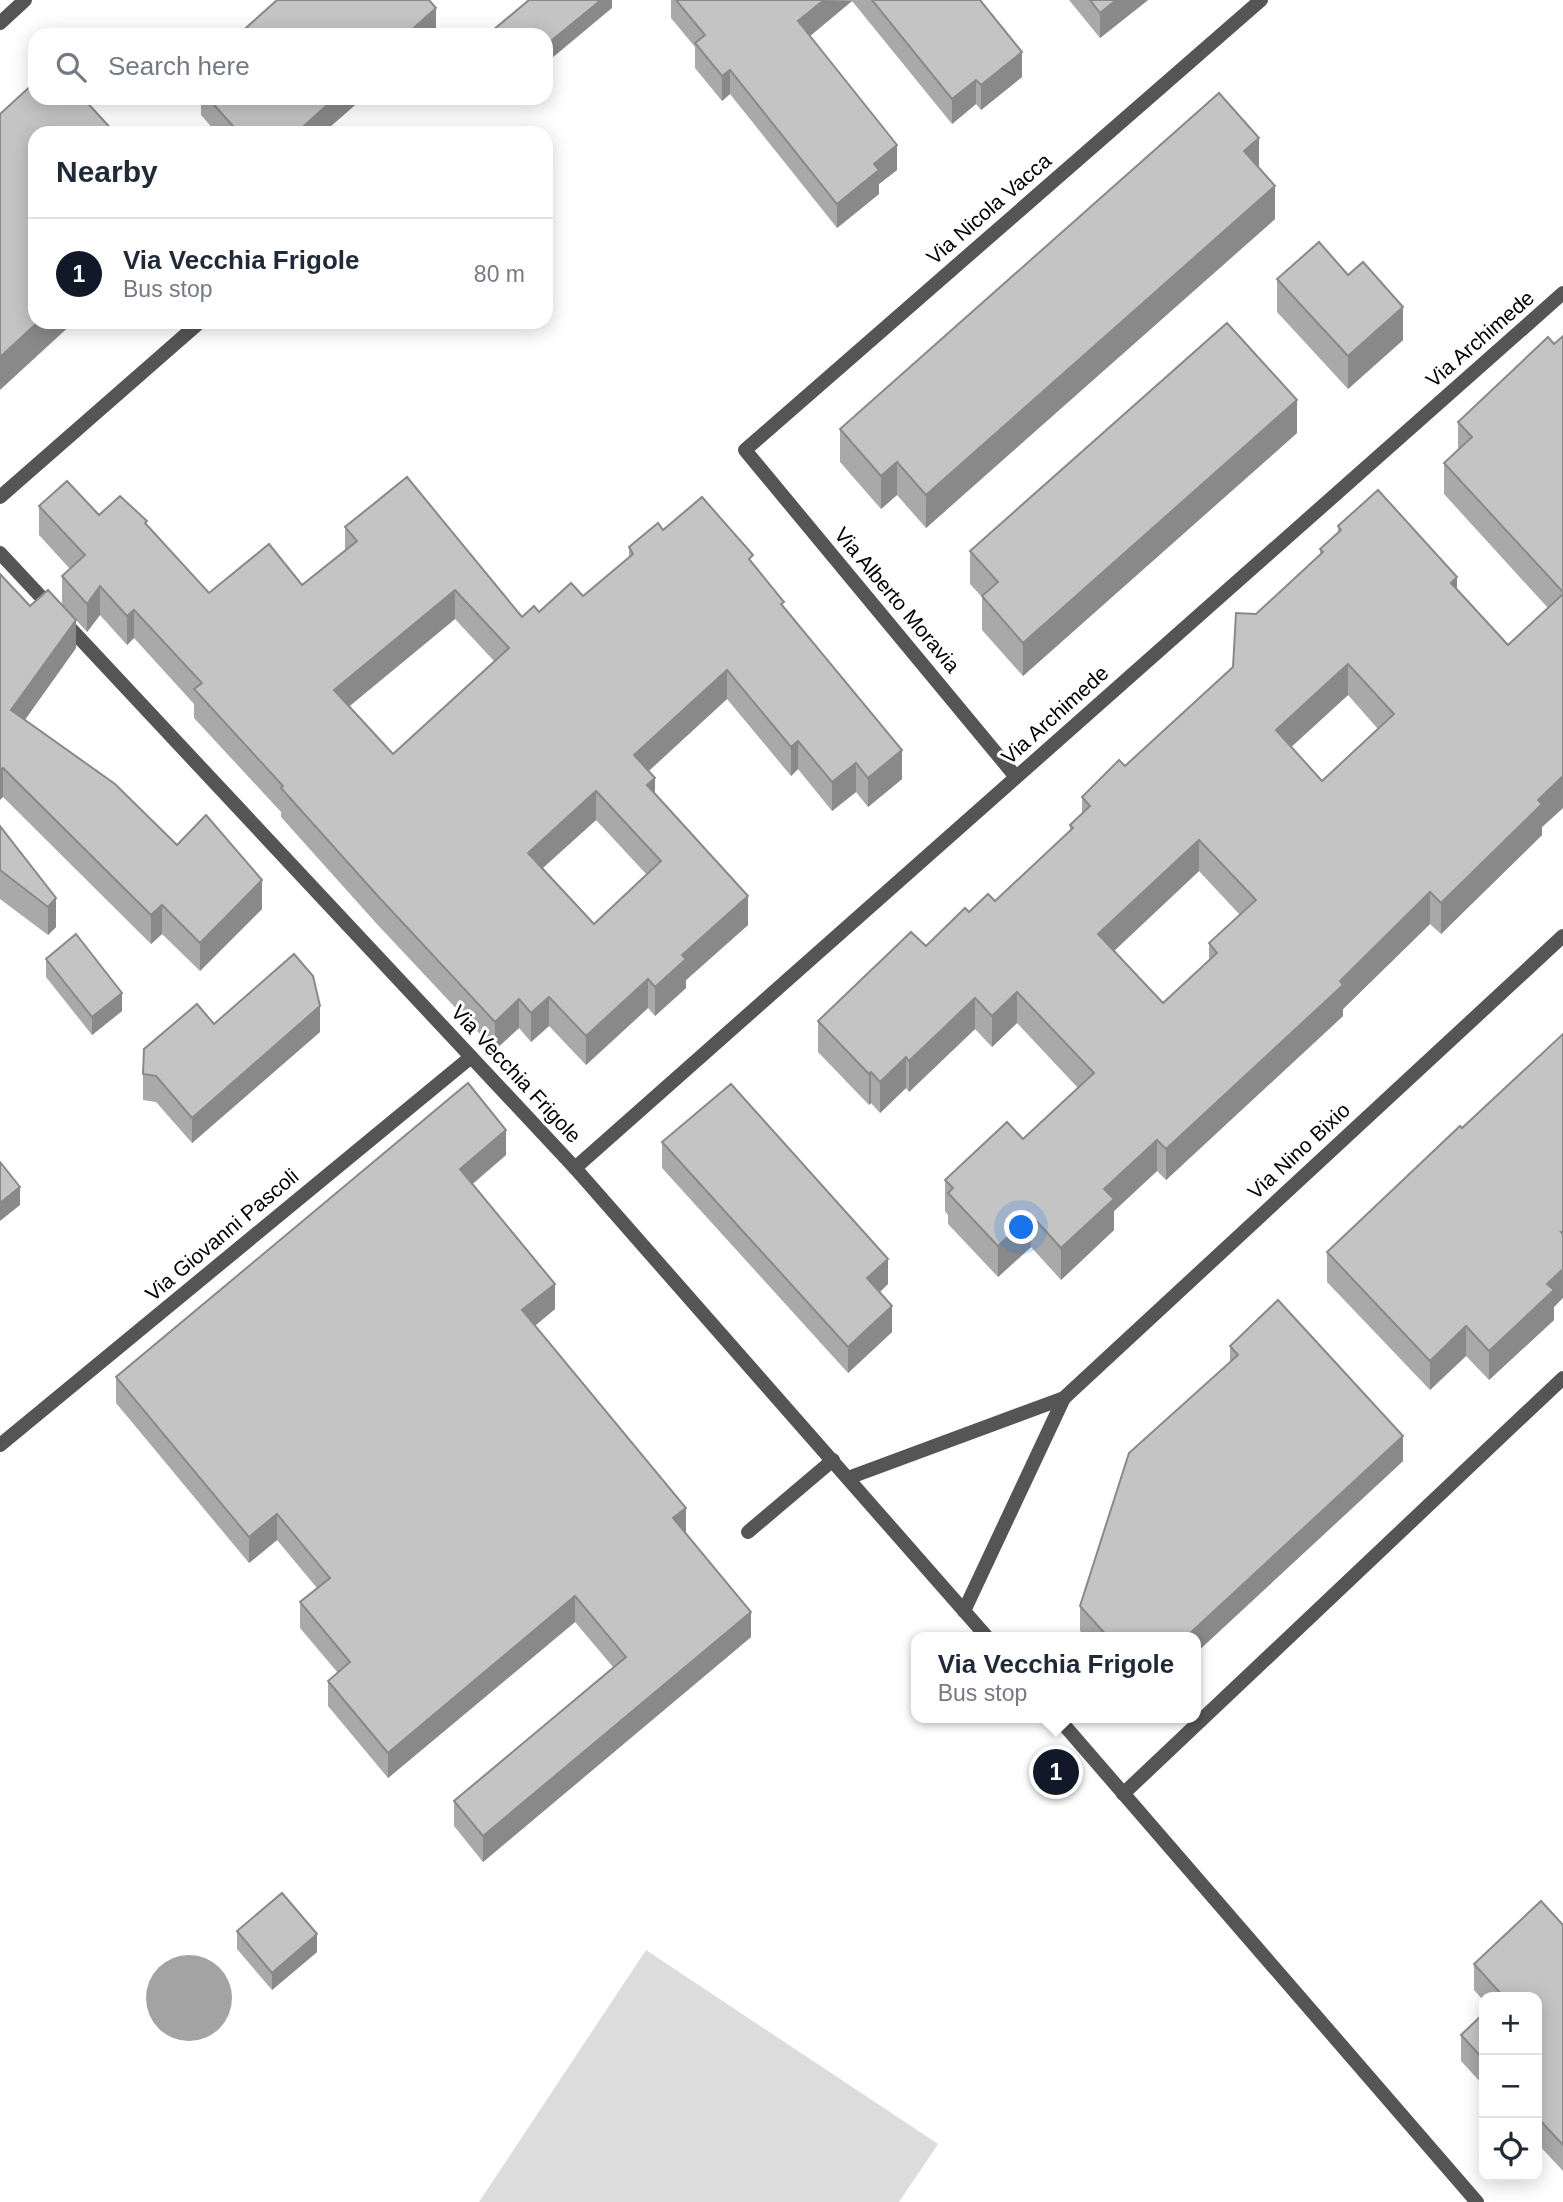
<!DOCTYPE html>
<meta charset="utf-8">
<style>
body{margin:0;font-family:Arial,sans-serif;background:#f2f2f3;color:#1f2937}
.controls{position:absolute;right:21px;bottom:21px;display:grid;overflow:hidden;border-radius:14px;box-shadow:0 4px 18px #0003}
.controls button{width:63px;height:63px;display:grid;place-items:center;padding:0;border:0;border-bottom:2px solid #e0e1e3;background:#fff;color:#1f2937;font:35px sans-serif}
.you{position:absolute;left:1022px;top:1228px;width:24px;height:24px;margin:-18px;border:5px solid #fff;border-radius:50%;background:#1a73e8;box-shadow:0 0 0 10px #1a73e833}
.badge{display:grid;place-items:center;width:46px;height:46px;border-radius:50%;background:#111827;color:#fff;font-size:23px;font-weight:700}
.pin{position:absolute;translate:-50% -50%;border:4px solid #fff;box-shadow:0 2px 7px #0006}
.popup{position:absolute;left:911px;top:1632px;width:290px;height:91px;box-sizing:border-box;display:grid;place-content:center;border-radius:14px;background:#fff;filter:drop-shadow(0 2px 5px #0005);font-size:23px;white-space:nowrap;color:#747a83}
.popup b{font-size:26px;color:#1f2937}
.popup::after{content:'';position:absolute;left:50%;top:100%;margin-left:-14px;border:14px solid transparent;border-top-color:#fff}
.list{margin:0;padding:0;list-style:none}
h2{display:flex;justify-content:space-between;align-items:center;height:91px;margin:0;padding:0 28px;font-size:30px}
h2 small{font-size:23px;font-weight:400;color:#747a83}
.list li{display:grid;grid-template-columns:46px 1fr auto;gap:21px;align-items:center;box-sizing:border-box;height:112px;padding:0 28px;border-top:2px solid #e0e1e3}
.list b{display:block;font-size:26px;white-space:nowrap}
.list p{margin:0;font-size:23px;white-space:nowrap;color:#747a83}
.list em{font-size:23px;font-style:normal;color:#747a83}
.icon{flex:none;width:38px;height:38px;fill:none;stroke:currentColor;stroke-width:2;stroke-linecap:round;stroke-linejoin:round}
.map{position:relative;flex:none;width:1563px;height:2202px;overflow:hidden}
.search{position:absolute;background:#fff;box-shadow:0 4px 18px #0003;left:28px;top:28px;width:525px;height:77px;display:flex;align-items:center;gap:18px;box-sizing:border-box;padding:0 24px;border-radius:21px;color:#747a83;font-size:26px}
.panel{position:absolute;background:#fff;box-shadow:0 4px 18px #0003;left:28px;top:126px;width:525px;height:203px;border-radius:21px}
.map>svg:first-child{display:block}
.green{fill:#dcdcdc}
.water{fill:#a3a3a3}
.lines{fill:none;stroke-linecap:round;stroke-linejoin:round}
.service{stroke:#555;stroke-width:14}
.minor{stroke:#555;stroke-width:14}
.tertiary{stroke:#555;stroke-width:14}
.wall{fill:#a9a9a9;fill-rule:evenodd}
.shaded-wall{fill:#898989}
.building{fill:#c4c4c4;stroke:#898989;stroke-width:2;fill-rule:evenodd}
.labels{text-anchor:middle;stroke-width:6;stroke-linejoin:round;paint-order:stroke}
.street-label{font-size:21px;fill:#000;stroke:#fff}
</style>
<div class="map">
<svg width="1563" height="2202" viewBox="0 0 1563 2202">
<rect width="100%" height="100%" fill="#fff"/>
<polygon class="green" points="646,1950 938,2144 899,2202 479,2202"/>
<circle class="water" cx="189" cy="1998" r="43"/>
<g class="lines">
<g class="service">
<polyline points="748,1532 833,1460"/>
<polyline points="1123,1794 1563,1378"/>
</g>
<g class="minor">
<polyline points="0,23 25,0"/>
<polyline points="0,497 200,322"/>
<polyline points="1016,777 745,450 1261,0"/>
<polyline points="575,1168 1563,293"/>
<polyline points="0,1445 471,1057"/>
<polyline points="848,1478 1064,1398"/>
<polyline points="964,1611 1064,1398 1563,936"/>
</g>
<g class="tertiary">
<polyline points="0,553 575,1168 987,1637"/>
<polyline points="1058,1718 1477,2202"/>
</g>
</g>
<g class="wall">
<polygon points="671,0 980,0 1022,77 981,110 976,104 952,124 852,1 810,36 897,170 879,184 879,194 837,228 730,94 722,101 695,68 695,47 671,18"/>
<polygon points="1069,0 1148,0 1100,38"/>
<polygon points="201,98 363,98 323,133 217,133 201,115"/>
<polygon points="1259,168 1275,219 926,528 897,495 881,509 840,462 840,429"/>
<polygon points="1277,279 1403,340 1348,389 1277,312"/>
<path d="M 1563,336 L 1563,808 L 1542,827 L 1542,835 L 1441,934 L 1430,924 L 1343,1009 L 1343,1016 L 1166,1180 L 1157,1171 L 1114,1211 L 1114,1230 L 1061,1280 L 1031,1247 L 998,1277 L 948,1224 L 948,1215 L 945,1211 L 945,1180 L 1023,1139 L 1078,1088 L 1017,1023 L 992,1047 L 975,1029 L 909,1092 L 906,1088 L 880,1113 L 871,1103 L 869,1105 L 818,1052 L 818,1021 L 926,946 L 969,912 L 995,901 L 1070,831 L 1070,825 L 1082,814 L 1082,797 L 1125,766 L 1233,667 L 1256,614 L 1320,554 L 1320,549 L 1338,533 L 1338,526 L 1457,590 L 1508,645 L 1548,608 L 1444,494 L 1444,463 L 1458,450 L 1458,422 ZM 1348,695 L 1378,729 L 1322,781 L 1291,747 ZM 1199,871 L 1240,915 L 1209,943 L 1209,960 L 1163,1003 L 1114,951 Z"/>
<polygon points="1297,433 1023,676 982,630 982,597 970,584 970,551"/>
<path d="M 39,506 L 147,525 L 209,593 L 302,585 L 345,551 L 345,527 L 522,617 L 583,596 L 629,557 L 629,547 L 663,530 L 753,564 L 902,779 L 868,807 L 856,792 L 832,811 L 798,769 L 791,776 L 727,699 L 649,771 L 655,794 L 748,925 L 686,980 L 686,988 L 655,1016 L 648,1008 L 586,1065 L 549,1026 L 531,1042 L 519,1028 L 495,1050 L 376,923 L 281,817 L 281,812 L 194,718 L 194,704 L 134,638 L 127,645 L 100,615 L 87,632 L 76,620 L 76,648 L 25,720 L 177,845 L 262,909 L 200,971 L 162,934 L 151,944 L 3,797 L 0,574 L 30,606 L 62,605 L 62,576 L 70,569 L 39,535 ZM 455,619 L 494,661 L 393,754 L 349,706 ZM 596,820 L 647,875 L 594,924 L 543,868 Z"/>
<polygon points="0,826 56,898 56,927 48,935 0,899"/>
<polygon points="46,959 122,1011 92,1035 46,977"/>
<polygon points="214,1024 320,1032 192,1143 156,1102 143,1100 143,1074"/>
<polygon points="1462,1128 1554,1307 1554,1320 1489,1380 1466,1356 1430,1390 1327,1282 1327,1252"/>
<polygon points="662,1142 888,1284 880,1292 892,1332 848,1373 662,1168"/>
<polygon points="506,1155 473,1184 555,1309 535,1326 686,1533 751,1637 483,1862 454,1826 454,1801 613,1667 575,1622 388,1778 328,1706 328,1681 338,1673 300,1628 300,1602 317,1588 277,1540 249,1563 116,1403 116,1377"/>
<polygon points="1230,1346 1403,1461 1196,1653 1196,1637 1086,1637 1080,1631 1080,1606 1230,1362"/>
<polygon points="1563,1925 1563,2171 1537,2143 1537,1997 1484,1997 1484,2001 1474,1990 1474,1964"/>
<polygon points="237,1931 317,1952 272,1990 237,1949"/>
<polygon points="1484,2013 1484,2086 1461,2061 1461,2035"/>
</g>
<g class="shaded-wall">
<polygon points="601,0 612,0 612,8 546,63 546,45"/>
<polygon points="824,0 852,1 798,46 798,21"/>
<polygon points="1116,0 1148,0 1100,38 1100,13"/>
<polygon points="436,8 436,33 433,35 406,35"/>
<polygon points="1022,52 1022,77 981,110 981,85"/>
<polygon points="730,70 730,94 722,101 722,76"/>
<polygon points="976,80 976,104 952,124 952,99"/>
<polygon points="335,98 363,98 323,133 296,133"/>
<polygon points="1259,138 1259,171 1244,151"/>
<polygon points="897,145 897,170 879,184 879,194 837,228 837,204 874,164"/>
<polygon points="1275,186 1275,219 926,528 926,495"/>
<polygon points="1403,307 1403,340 1348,389 1348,356"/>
<polygon points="38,322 74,322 0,390 0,357"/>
<polygon points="1297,400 1297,433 1023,676 1023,643"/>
<polygon points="897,462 897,495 881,509 881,476"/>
<polygon points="1457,577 1457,609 1451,583"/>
<polygon points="100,586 100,615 87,632 87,604"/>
<polygon points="455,590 455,619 334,719 334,690"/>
<polygon points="134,610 134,638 127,645 127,616"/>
<polygon points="76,620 76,648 11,739 11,710"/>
<polygon points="1348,664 1348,695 1276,761 1276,730"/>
<polygon points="727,670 727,699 634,784 634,755"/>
<polygon points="798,741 798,769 791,776 791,747"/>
<polygon points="902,750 902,779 868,807 868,778"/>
<polygon points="856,763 856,792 832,811 832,782"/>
<polygon points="3,768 3,797 0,800 0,771"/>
<polygon points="1563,776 1563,808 1542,827 1542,835 1441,934 1441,903 1538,800"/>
<polygon points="655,778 655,806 647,785"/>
<polygon points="596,791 596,820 528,881 528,853"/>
<polygon points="1199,840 1199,871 1098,966 1098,934"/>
<polygon points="262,880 262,909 200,971 200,943"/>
<polygon points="1430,892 1430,924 1343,1009 1343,1016 1166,1180 1166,1149 1340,981"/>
<polygon points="748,896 748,925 686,980 686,988 655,1016 655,987 682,955"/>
<polygon points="56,898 56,927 48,935 48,907"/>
<polygon points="162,905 162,934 151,944 151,915"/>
<polygon points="648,979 648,1008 586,1065 586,1036"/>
<polygon points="1017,992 1017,1023 992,1047 992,1016"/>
<polygon points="122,993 122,1011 92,1035 92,1017"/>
<polygon points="549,997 549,1026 531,1042 531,1013"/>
<polygon points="975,998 975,1029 909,1092 909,1061"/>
<polygon points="519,999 519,1028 495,1050 495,1022"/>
<polygon points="320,1006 320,1032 192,1143 192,1118"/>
<polygon points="906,1057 906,1088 880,1113 880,1082"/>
<polygon points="871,1072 871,1103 869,1105 869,1074"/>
<polygon points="506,1130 506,1155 460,1194 460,1169"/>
<polygon points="1157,1140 1157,1171 1114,1211 1114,1230 1061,1280 1061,1248 1104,1189"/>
<polygon points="20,1187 20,1205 0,1221 0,1203"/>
<polygon points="1031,1215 1031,1247 998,1277 998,1246"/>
<polygon points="888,1259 888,1284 867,1304 867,1278"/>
<polygon points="1563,1269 1563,1298 1554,1307 1554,1320 1489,1380 1489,1351 1547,1284"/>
<polygon points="555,1284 555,1309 522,1336 522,1310"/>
<polygon points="892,1306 892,1332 848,1373 848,1347"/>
<polygon points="1466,1326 1466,1356 1430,1390 1430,1361"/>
<polygon points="1403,1436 1403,1461 1196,1653 1196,1637 1186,1637"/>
<polygon points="686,1508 686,1533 673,1518"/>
<polygon points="277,1514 277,1540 249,1563 249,1537"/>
<polygon points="575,1596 575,1622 388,1778 388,1753"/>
<polygon points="751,1612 751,1637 483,1862 483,1836"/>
<polygon points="317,1934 317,1952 272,1990 272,1973"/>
</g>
<g class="building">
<polygon points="277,0 429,0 436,8 406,35 238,35"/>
<polygon points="529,0 601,0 546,45 546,35 495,35 492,31"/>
<polygon points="676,0 824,0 798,21 897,145 874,164 879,170 837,204 730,70 722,76 695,43 705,35"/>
<polygon points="872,0 980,0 1022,52 981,85 976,80 952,99"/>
<polygon points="1090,0 1116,0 1100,13"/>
<polygon points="35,82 35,98 83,98 115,133 35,133 35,322 38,322 0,357 0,114"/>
<polygon points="1219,93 1259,138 1244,151 1275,186 926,495 897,462 881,476 840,429"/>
<polygon points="208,98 335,98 296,133 239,133"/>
<polygon points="1319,242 1348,275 1363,262 1403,307 1348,356 1277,279"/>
<polygon points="1227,323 1297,400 1023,643 982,596 998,582 970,551"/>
<polygon points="1563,336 1563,592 1444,463 1472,437 1458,422 1548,337 1554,344"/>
<path d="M 407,477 L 522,617 L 534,606 L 539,612 L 571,583 L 583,596 L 633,554 L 629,547 L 658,523 L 663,530 L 702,497 L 753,555 L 749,559 L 784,602 L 781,604 L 902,750 L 868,778 L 856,763 L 832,782 L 798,741 L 791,747 L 727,670 L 634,755 L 655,778 L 647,785 L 748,896 L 682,955 L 686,959 L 655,987 L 648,979 L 586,1036 L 549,997 L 531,1013 L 519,999 L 495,1022 L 376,894 L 281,788 L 283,786 L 194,689 L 202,683 L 134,610 L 127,616 L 100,586 L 87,604 L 62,576 L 85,555 L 39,506 L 67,481 L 99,515 L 120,496 L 147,521 L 145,523 L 209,593 L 269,544 L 302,585 L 357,541 L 345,527 ZM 455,590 L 509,648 L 393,754 L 334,690 ZM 596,791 L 661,861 L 594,924 L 528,853 Z"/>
<path d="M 1378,490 L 1457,577 L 1451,583 L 1508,645 L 1563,594 L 1563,776 L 1538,800 L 1542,804 L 1441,903 L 1430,892 L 1340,981 L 1343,985 L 1166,1149 L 1157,1140 L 1104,1189 L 1114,1199 L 1061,1248 L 1031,1215 L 998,1246 L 948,1193 L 953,1188 L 945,1180 L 1007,1122 L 1023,1139 L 1094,1073 L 1017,992 L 992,1016 L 975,998 L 909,1061 L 906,1057 L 880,1082 L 871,1072 L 869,1074 L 818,1021 L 911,932 L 926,946 L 965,908 L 969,912 L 988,894 L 995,901 L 1073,828 L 1070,825 L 1090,806 L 1082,797 L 1119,760 L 1125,766 L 1233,667 L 1236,613 L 1256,614 L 1323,552 L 1320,549 L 1341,530 L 1338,526 ZM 1348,664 L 1394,714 L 1322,781 L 1276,730 ZM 1199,840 L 1256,900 L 1209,943 L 1217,953 L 1163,1003 L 1098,934 Z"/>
<polygon points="0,574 30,606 48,590 76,620 11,710 115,784 177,845 206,815 262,880 200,943 162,905 151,915 3,768 0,771"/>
<polygon points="0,826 56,898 48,907 0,870"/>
<polygon points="76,934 122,993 92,1017 46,959"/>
<polygon points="294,954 313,976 320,1006 192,1118 156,1076 143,1074 144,1049 197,1004 214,1024"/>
<polygon points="1563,1034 1563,1231 1561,1232 1563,1234 1563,1269 1547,1284 1554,1290 1489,1351 1466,1326 1430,1361 1327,1252 1460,1126 1462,1128"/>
<polygon points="468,1083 506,1130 460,1169 555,1284 522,1310 686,1508 673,1518 751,1612 483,1836 454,1801 626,1657 575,1596 388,1753 328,1681 350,1662 300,1602 330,1578 277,1514 249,1537 116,1377"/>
<polygon points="731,1084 888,1259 867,1278 892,1306 848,1347 662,1142"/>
<polygon points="0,1162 20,1187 0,1203"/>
<polygon points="1278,1300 1403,1436 1186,1637 1108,1637 1080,1606 1129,1453 1238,1355 1230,1346"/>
<polygon points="282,1893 317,1934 272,1973 237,1931"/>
<polygon points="1541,1901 1563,1925 1563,2145 1537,2117 1537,1997 1501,1997 1503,1996 1474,1964"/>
<polygon points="1484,2013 1484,2060 1461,2035"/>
</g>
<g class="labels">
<g class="street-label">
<text transform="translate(989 209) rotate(-41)" y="7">Via Nicola Vacca</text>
<text transform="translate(1480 339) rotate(-41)" y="7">Via Archimede</text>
<text transform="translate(897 600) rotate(50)" y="7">Via Alberto Moravia</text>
<text transform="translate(1055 715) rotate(-42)" y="7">Via Archimede</text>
<text transform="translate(516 1074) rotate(47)" y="7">Via Vecchia Frigole</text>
<text transform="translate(1299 1151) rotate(-43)" y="7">Via Nino Bixio</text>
<text transform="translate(222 1235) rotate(-40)" y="7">Via Giovanni Pascoli</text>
</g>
</g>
</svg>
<div class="controls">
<button>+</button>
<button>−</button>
<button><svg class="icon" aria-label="locate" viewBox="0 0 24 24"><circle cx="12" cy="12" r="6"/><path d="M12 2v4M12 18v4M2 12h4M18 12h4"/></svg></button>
</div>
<div class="you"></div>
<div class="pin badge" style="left:1056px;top:1772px">1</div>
<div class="popup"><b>Via Vecchia Frigole</b>Bus stop</div>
<div class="search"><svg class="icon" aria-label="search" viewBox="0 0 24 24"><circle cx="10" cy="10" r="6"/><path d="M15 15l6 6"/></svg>Search here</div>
<section class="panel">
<h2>Nearby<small></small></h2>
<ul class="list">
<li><span class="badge">1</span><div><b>Via Vecchia Frigole</b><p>Bus stop</p></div><em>80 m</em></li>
</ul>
</section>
</div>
